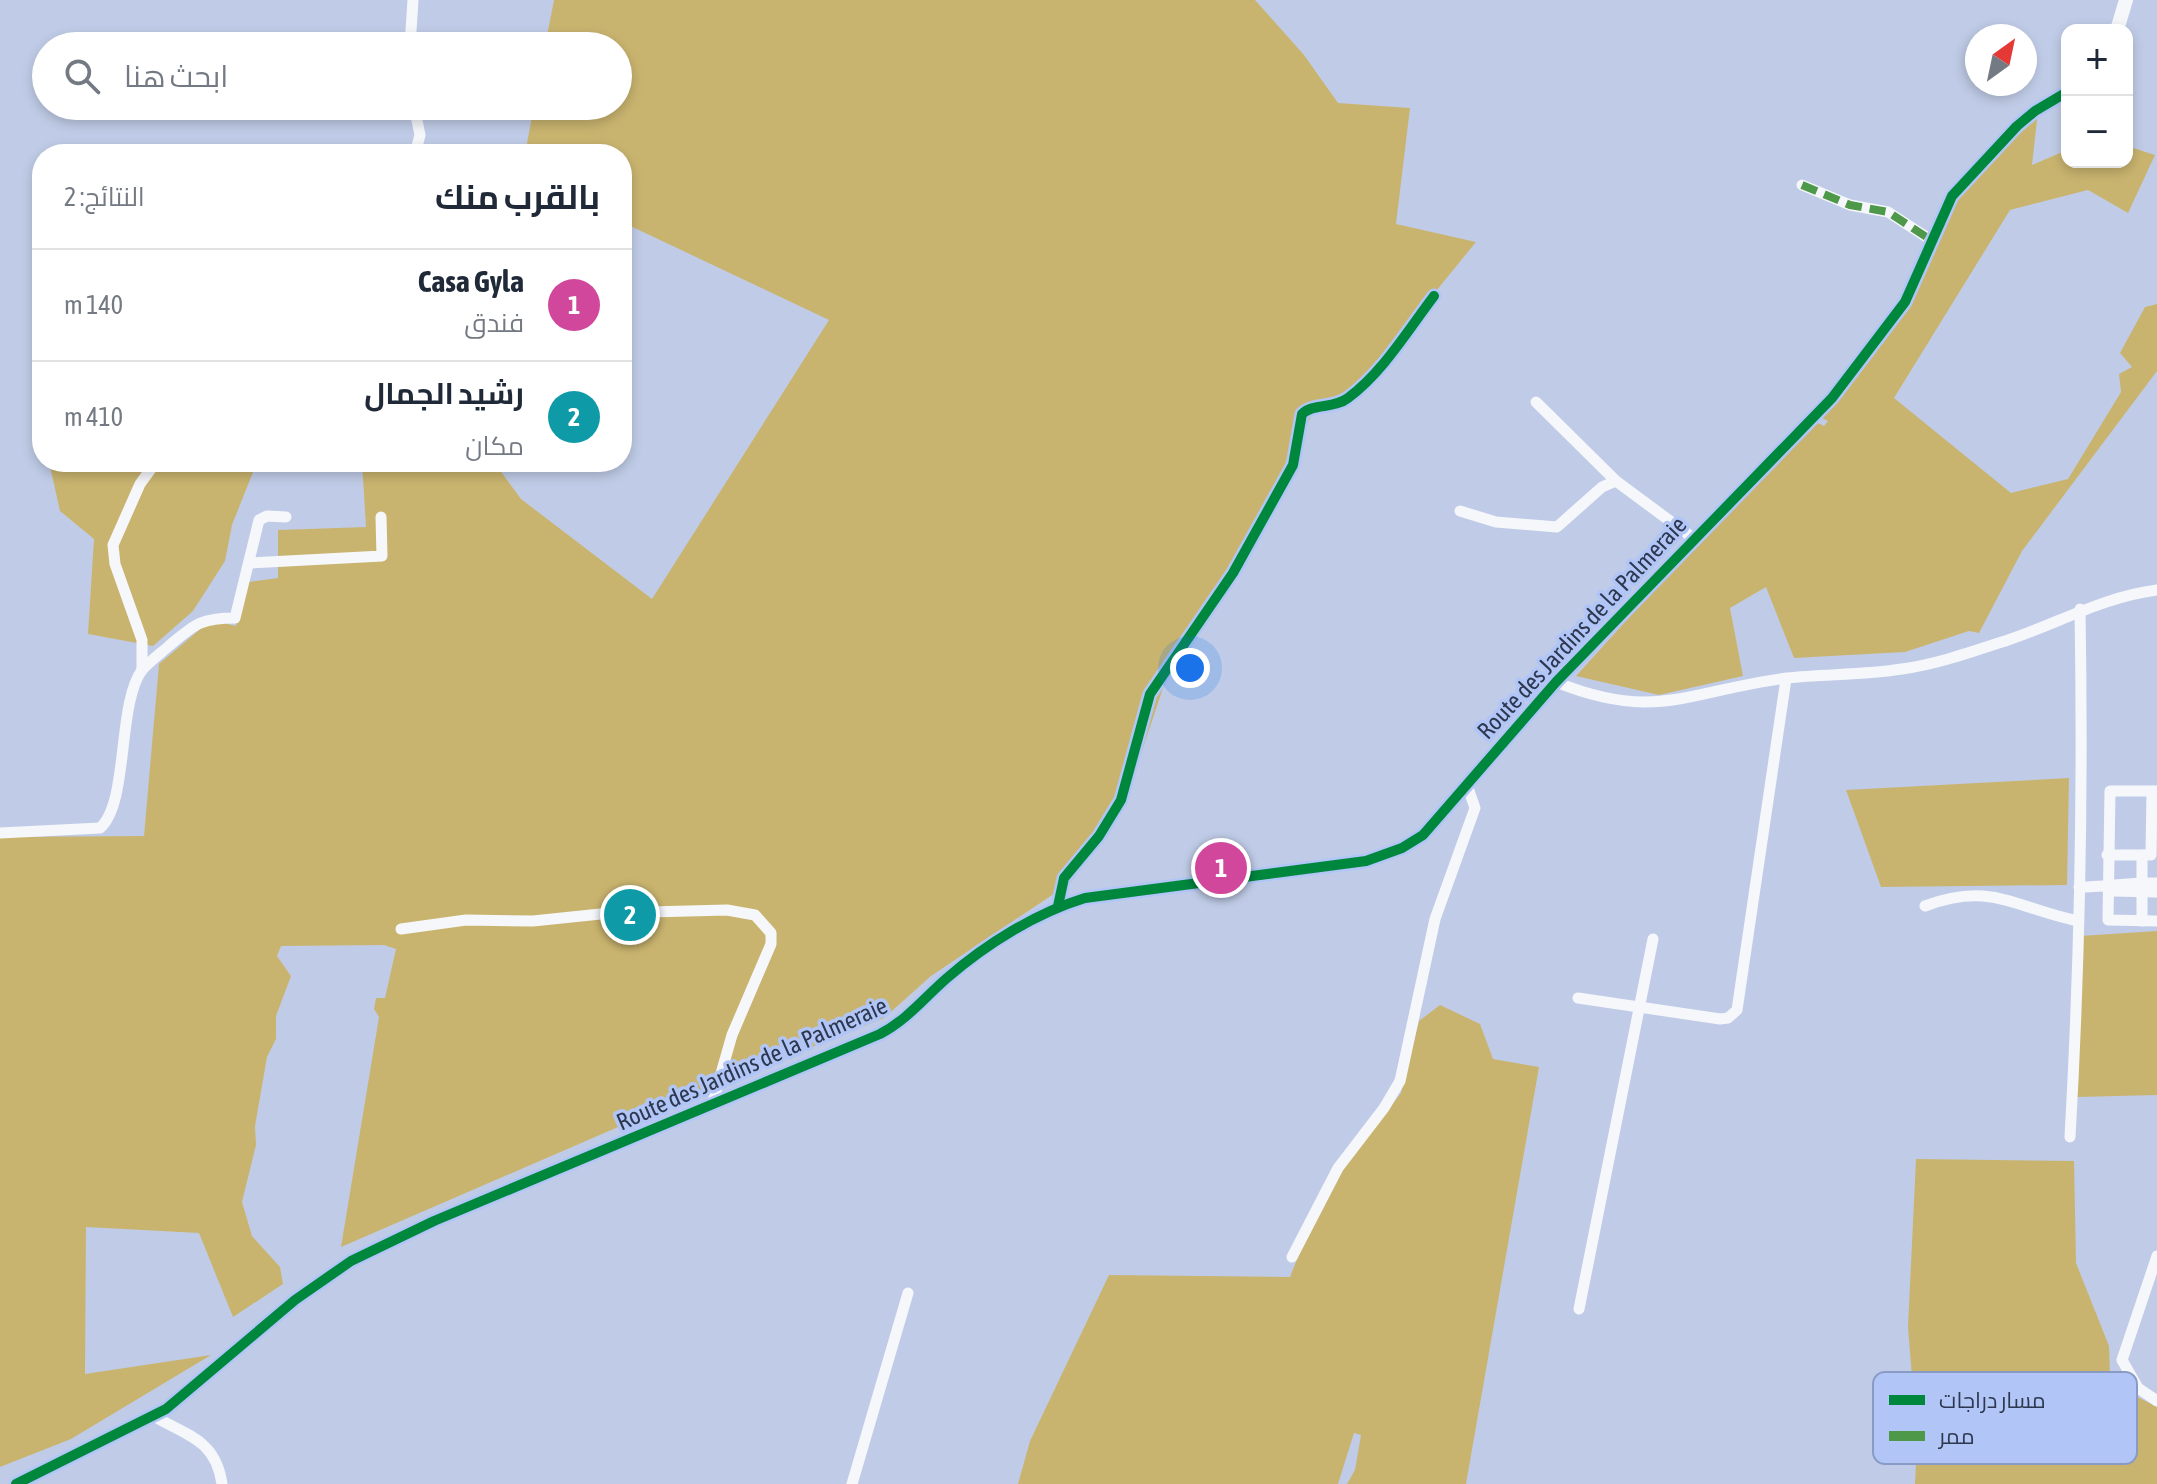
<!DOCTYPE html>
<html lang="ar">
<meta charset="utf-8">
<style>
body{margin:0;font-family:"Asap Condensed",Cairo,sans-serif;background:#f2f2f3;color:#1f2937;direction:rtl}
.controls{position:absolute;right:24px;top:24px;display:grid;overflow:hidden;border-radius:16px;box-shadow:0 4px 12px #0003}
.controls button{width:72px;height:72px;display:grid;place-items:center;padding:0;border:0;border-bottom:2px solid #e0e1e3;background:#fff;color:#1f2937;font:40px sans-serif}
.compass{position:absolute;left:1965px;top:24px;width:72px;height:72px;border-radius:50%;background:#fff;box-shadow:0 4px 12px #0003;rotate:33deg}
.you{position:absolute;left:1190px;top:668px;width:28px;height:28px;margin:-20px;border:6px solid #fff;border-radius:50%;background:#1a73e8;box-shadow:0 0 0 12px #1a73e833}
.badge{display:grid;place-items:center;width:52px;height:52px;border-radius:50%;background:#db2777;color:#fff;font-size:26px;font-weight:700}
.pin{position:absolute;translate:-50% -50%;border:4px solid #fff;box-shadow:0 2px 8px #0006}
.list{margin:0;padding:0;list-style:none}
h2{display:flex;justify-content:space-between;align-items:center;height:104px;margin:0;padding:0 32px;font-size:34px}
h2 small{font-size:26px;font-weight:400;color:#747a83}
.list li{display:grid;grid-template-columns:52px 1fr auto;gap:24px;align-items:center;box-sizing:border-box;height:112px;padding:0 32px;border-top:2px solid #e0e1e3}
.list b{display:block;font-size:30px;white-space:nowrap}
.list p{margin:0;font-size:26px;white-space:nowrap;color:#747a83}
.list em{font-size:26px;font-style:normal;color:#747a83}
.icon{flex:none;width:44px;height:44px;fill:none;stroke:currentColor;stroke-width:2;stroke-linecap:round;stroke-linejoin:round}
.map{position:relative;flex:none;width:2157px;height:1484px;overflow:hidden;direction:ltr}
.search{position:absolute;background:#fff;box-shadow:0 4px 12px #0003;left:32px;top:32px;width:600px;height:88px;display:flex;align-items:center;gap:20px;box-sizing:border-box;padding:0 28px;border-radius:44px;color:#747a83;font-size:30px}
.panel{position:absolute;background:#fff;box-shadow:0 4px 12px #0003;left:32px;top:144px;width:600px;height:328px;border-radius:32px;direction:rtl}
.map>svg:first-child{display:block}
.green{fill:#c9b46f}
.lines{fill:none;stroke-linecap:round;stroke-linejoin:round}
.minor{stroke:#f6f7fb;stroke-width:11}
.tertiary{stroke:#f6f7fb;stroke-width:14}
.quiet{stroke:#4d9849;stroke-width:8;stroke-dasharray:16 8;stroke-linecap:butt}
.cycleway-casing{stroke:#b1c6f6;stroke-width:15}
.cycleway{stroke:#00873e;stroke-width:10}
.labels{text-anchor:middle;stroke-width:7;stroke-linejoin:round;paint-order:stroke}
.street-label{font-size:24px;fill:#2d374f;stroke:#b1c6f6}
.key{fill:#b1c6f6;stroke:#899bc4;stroke-width:2}
.key-label{font-size:22px;fill:#2d374f}
</style>
<div class="map">
<svg width="2157" height="1484" viewBox="0 0 2157 1484">
<rect width="100%" height="100%" fill="#c0cce7"/>
<g class="green">
<polygon points="554,0 1255,0 1304,55 1338,103 1410,108 1396,224 1476,242 1340,409 1313,412 1229,587 1166,679 1130,787 1108,833 1070,883 931,976 884,1018 669,1105 341,1247 379,1017 374,1009 376,998 385,998 396,949 384,945 281,946 277,956 291,976 276,1016 276,1039 267,1057 255,1126 256,1145 242,1202 252,1236 280,1267 283,1284 233,1317 199,1233 86,1227 85,1374 211,1355 71,1439 0,1467 0,837 144,836 159,664 211,620 236,626 241,583 278,578 278,530 366,527 362,462 494,462 521,499 652,599 829,320 622,222 622,154 525,154 534,106 618,106 618,46 545,46"/>
<polygon points="2038,111 2032,165 2067,150 2067,162 2127,162 2127,146 2155,155 2128,213 2088,190 2010,210 1894,398 2011,493 2068,479 2121,392 2119,374 2132,367 2120,353 2145,307 2157,304 2157,371 2022,551 1979,633 1969,631 1905,652 1794,658 1766,587 1730,608 1743,676 1659,695 1576,676 1721,516 1814,421 1824,426 1828,421 1820,417 1843,396 1849,382 1909,309 1955,197"/>
<polygon points="49,462 257,462 232,525 225,561 193,611 153,646 88,634 94,539 60,511"/>
<polygon points="2069,778 2067,885 1881,887 1846,790"/>
<polygon points="2157,931 2157,1095 2077,1097 2080,936"/>
<polygon points="1440,1005 1480,1024 1493,1059 1539,1067 1466,1484 1347,1484 1355,1470 1361,1435 1354,1433 1338,1484 1018,1484 1030,1441 1109,1275 1290,1277 1309,1229 1344,1166 1401,1093 1419,1021"/>
<polygon points="1916,1159 2074,1161 2076,1263 2109,1346 2110,1374 2126,1391 2157,1407 2157,1484 1915,1484 1917,1440 1908,1327"/>
</g>
<g class="lines">
<g class="minor">
<polyline points="410,46 413,0"/>
<polyline points="414,106 420,135 415,154"/>
<polyline points="1802,185 1850,205 1888,212 1931,240"/>
<polyline points="1536,402 1616,481 1693,538"/>
<polyline points="1460,511 1496,522 1557,527 1602,487 1616,481"/>
<polyline points="249,563 382,556 381,517"/>
<polyline points="142,670 142,640 115,564 113,545 140,484 156,462"/>
<path d="M 1556,682 C 1657,723 1690,690 1787,678 C 1825,674 1864,675 1902,669 C 1938,664 1974,651 2008,640 C 2059,623 2103,597 2157,590"/>
<polyline points="2157,791 2110,791 2108,920 2157,921"/>
<path d="M 0,833 L 100,828 C 129,803 117,704 142,670 C 150,661 161,653 170,645 C 195,624 201,618 235,618 L 259,520 L 267,516 L 286,517"/>
<polyline points="2107,855 2148,855"/>
<polyline points="2142,855 2142,921"/>
<polyline points="2151,855 2152,791"/>
<path d="M 2079,887 C 2106,887 2129,882 2157,883"/>
<polyline points="2106,887 2114,891 2157,892"/>
<path d="M 1058,906 L 1064,878 L 1099,836 L 1121,800 L 1150,694 L 1233,573 L 1293,465 L 1302,414 C 1313,403 1334,409 1348,398 C 1383,372 1408,330 1434,296"/>
<path d="M 1925,906 C 1991,881 2015,908 2078,921"/>
<polyline points="401,929 466,920 533,921 610,913 727,910 755,915 771,933 771,944 732,1035 712,1105"/>
<polyline points="1578,998 1720,1019 1728,1018 1737,1010 1786,679"/>
<path d="M 2070,1137 C 2080,962 2083,785 2080,609"/>
<polyline points="2157,1256 2122,1360 2138,1388 2157,1401"/>
<polyline points="1292,1257 1338,1168 1384,1108 1400,1081 1435,919 1475,808 1467,785"/>
<polyline points="1579,1309 1653,939"/>
<path d="M 155,1417 C 189,1436 216,1441 222,1484"/>
<polyline points="852,1484 908,1293"/>
</g>
<g class="tertiary">
<polyline points="2117,30 2126,0"/>
<path d="M 16,1484 L 166,1409 L 295,1300 L 351,1261 L 434,1221 L 880,1034 C 907,1020 924,998 947,978 C 986,944 1036,913 1085,898 L 1366,861 L 1402,848 L 1423,835 L 1556,682 L 1832,398 L 1905,302 L 1952,196 L 2017,126 L 2035,111 L 2067,92"/>
</g>
<polyline class="quiet" points="1802,185 1850,205 1888,212 1931,240"/>
<defs>
<g id="cycleway">
<path d="M 1058,906 L 1064,878 L 1099,836 L 1121,800 L 1150,694 L 1233,573 L 1293,465 L 1302,414 C 1313,403 1334,409 1348,398 C 1383,372 1408,330 1434,296"/>
<path d="M 16,1484 L 166,1409 L 295,1300 L 351,1261 L 434,1221 L 880,1034 C 907,1020 924,998 947,978 C 986,944 1036,913 1085,898 L 1366,861 L 1402,848 L 1423,835 L 1556,682 L 1832,398 L 1905,302 L 1952,196 L 2017,126 L 2035,111 L 2067,92"/>
</g>
</defs>
<use href="#cycleway" class="cycleway-casing"/>
<use href="#cycleway" class="cycleway"/>
</g>
<g class="labels">
<g class="street-label">
<text transform="translate(1582 628) rotate(-47)" y="8">Route des Jardins de la Palmeraie</text>
<text transform="translate(752 1064) rotate(-24)" y="8">Route des Jardins de la Palmeraie</text>
</g>
</g>
<rect x="1873" y="1372" width="264" height="92" rx="12" class="key"/>
<rect x="1889" y="1395" width="36" height="10" fill="#00873e"/>
<rect x="1889" y="1431" width="36" height="10" fill="#4d9849"/>
<g class="key-label">
<text x="1939" y="1408">مسار دراجات</text>
<text x="1939" y="1444">ممر</text>
</g>
</svg>
<div class="controls">
<button>+</button>
<button>−</button>
</div>
<svg class="compass" viewBox="-18 -18 36 36"><path d="M0-13l5 13h-10z" fill="#e53935"/><path d="M0 13l5-13h-10z" fill="#747a83"/></svg>
<div class="you"></div>
<div class="pin badge" style="left:1221px;top:868px;background:#d1479c">1</div>
<div class="pin badge" style="left:630px;top:915px;background:#0f9aa8">2</div>
<div class="search"><svg class="icon" aria-label="search" viewBox="0 0 24 24"><circle cx="10" cy="10" r="6"/><path d="M15 15l6 6"/></svg>ابحث هنا</div>
<section class="panel">
<h2>بالقرب منك<small>النتائج: 2</small></h2>
<ul class="list">
<li><span class="badge" style="background:#d1479c">1</span><div><b>Casa Gyla</b><p>فندق</p></div><em>140 m</em></li>
<li><span class="badge" style="background:#0f9aa8">2</span><div><b>رشيد الجمال</b><p>مكان</p></div><em>410 m</em></li>
</ul>
</section>
</div>
